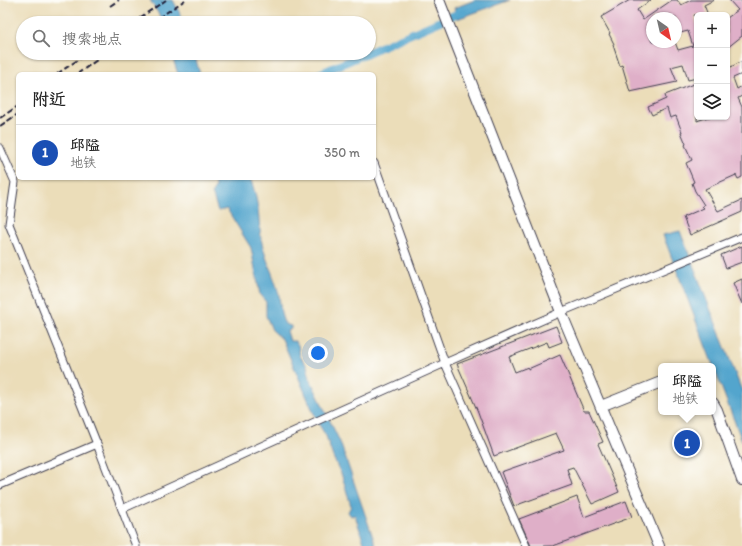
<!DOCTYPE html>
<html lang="zh">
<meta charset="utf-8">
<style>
body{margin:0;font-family:Itim,"LXGW WenKai TC",sans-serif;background:#f6f6f6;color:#222}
.controls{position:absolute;right:12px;top:12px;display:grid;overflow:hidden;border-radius:6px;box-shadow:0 1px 3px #0004}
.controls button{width:36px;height:36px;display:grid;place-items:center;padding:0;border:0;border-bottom:1px solid #e0e0e0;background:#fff;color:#222;font:20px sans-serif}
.compass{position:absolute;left:646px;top:12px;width:36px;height:36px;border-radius:50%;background:#fff;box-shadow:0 1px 3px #0004;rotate:146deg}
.you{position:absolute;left:318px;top:353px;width:14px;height:14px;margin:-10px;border:3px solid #fff;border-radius:50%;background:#1a73e8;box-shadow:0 0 0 6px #1a73e833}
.badge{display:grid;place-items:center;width:26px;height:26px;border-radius:50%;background:#7c3aed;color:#fff;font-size:13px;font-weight:700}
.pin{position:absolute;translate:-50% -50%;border:2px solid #fff;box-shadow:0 1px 4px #0006}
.popup{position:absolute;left:658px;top:363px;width:58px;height:52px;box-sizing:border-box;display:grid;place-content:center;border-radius:6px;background:#fff;filter:drop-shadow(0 1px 3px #0005);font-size:13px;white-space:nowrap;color:#767676}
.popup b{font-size:15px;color:#222}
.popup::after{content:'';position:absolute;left:50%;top:100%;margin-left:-8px;border:8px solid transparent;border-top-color:#fff}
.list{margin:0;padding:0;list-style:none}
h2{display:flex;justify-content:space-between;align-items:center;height:52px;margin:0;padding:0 16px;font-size:17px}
h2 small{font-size:13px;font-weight:400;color:#767676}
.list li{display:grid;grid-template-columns:26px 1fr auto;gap:12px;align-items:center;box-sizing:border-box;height:56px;padding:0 16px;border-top:1px solid #e0e0e0}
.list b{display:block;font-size:15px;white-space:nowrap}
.list p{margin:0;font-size:13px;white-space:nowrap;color:#767676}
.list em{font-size:13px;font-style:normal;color:#767676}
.icon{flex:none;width:22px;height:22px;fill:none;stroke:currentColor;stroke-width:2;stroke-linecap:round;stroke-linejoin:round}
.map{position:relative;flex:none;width:742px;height:546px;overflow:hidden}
.search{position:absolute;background:#fff;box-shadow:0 1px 3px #0004;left:16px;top:16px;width:360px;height:44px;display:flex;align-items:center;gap:10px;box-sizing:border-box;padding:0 14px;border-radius:22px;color:#767676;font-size:15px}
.panel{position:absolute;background:#fff;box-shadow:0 1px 3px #0004;left:16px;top:72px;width:360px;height:108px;border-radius:6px}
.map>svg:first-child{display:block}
.water{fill:#52a5cd;stroke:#3a6484}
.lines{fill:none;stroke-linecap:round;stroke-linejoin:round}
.canal{stroke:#52a5cd;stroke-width:8}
.building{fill:#dfafc8;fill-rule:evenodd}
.street-casing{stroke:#403e4e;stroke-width:9}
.secondary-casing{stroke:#403e4e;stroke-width:12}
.street{stroke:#fff;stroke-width:7}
.secondary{stroke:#fff;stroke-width:10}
.rail{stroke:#22223b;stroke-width:2;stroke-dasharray:6 3;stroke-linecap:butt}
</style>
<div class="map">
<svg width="742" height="546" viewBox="0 0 742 546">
<rect width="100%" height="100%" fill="#fdfcf7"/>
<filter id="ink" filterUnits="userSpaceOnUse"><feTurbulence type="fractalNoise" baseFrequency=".025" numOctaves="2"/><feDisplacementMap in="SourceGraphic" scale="8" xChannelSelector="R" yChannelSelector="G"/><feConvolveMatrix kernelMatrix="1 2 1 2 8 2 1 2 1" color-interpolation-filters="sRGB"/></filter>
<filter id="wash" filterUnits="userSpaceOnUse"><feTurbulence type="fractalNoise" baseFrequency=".012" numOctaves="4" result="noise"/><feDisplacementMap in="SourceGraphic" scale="16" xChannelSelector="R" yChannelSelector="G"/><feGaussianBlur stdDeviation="0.9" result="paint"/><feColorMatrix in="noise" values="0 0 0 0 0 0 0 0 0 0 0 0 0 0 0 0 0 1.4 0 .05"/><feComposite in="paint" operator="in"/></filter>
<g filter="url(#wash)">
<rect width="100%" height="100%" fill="#ebddb9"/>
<g class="water">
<polygon points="150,0 173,0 185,23 164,23"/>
<polygon points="475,0 510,0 457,19 454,8"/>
<polygon points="171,53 194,53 200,74 178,74"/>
<path d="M 214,178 L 250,178 C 259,200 258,216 261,238 C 264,256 273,273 278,291 C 281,302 279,314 285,324 L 291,326 L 291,329 L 287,331 L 290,341 L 295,341 L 298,345 L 300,356 L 307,366 L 310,379 L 340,442 L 376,546 L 365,546 L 355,515 L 351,516 L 348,512 L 351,506 L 342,476 L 333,457 L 326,436 L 318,423 L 282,339 L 272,330 L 266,316 L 266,302 L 260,295 L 251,248 L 227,209 L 218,211 L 212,193 L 215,188 Z"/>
<polygon points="680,231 742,391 742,441 663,235"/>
</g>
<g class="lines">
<g class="canal">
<polyline points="369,52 466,10"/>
<polyline points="319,74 367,53"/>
</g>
</g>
<g id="blocks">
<g class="building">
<path d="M 630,0 L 651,0 L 637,10 L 643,20 L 672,0 L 677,0 L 681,5 L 691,0 L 714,0 L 704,5 L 708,15 L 694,15 L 697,25 L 697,78 L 688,80 L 683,64 L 671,67 L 677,82 L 630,92 L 622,65 L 620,66 L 613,45 L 614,44 L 609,34 L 610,33 L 601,17 ZM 652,18 L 676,18 L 676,34 L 688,31 L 693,46 L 678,50 L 675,42 L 652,42 L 647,28 L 652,24 Z"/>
<polygon points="729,0 742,0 742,36 727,48 727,18 738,10"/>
<polygon points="742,61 742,74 733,78 737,89 742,86 742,96 738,98 742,107 742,177 738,179 736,175 705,189 718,211 742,200 742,212 690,235 683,217 704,208 702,206 704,205 695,191 692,183 694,182 686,163 692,160 685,145 686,144 681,132 682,132 676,116 670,118 667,108 652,115 648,107 666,99 665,95 696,83 697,86 697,121 708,117 727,117 727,65 729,68"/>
<polygon points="742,246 742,262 726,268 721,255"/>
<polygon points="742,279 742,304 733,283"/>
<polygon points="556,326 562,342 549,347 547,342 509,357 515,372 528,367 528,369 560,355 584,411 589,411 603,442 598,444 619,492 592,504 573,467 567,469 572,485 514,506 501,472 564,450 556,433 494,456 478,412 457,364"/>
<polygon points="577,497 584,517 626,501 632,517 553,546 531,546 519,519"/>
</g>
</g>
</g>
<g filter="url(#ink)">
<use href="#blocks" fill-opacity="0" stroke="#403e4e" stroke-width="1"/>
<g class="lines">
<defs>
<g id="street">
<polyline points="0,148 15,182 9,224 97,444"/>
<polyline points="374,163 445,363 526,546"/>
<polyline points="0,485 97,444 136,546"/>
<polyline points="122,509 445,363 561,312 742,237"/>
</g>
<g id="secondary">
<polyline points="439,0 561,312 659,546"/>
<polyline points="713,403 717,410 742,480"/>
<polyline points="601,406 661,382"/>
</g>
</defs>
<use href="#street" class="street-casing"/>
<use href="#secondary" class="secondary-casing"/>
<use href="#street" class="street"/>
<use href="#secondary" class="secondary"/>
<g class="rail">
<polyline points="110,6 119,0"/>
<polyline points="132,23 166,0"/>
<polyline points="151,23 185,0"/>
<polyline points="57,74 88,53"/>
<polyline points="77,74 107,53"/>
<polyline points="0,118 18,106"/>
<polyline points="0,126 18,114"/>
</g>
</g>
</g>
</svg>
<div class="controls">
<button>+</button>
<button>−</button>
<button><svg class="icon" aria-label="layers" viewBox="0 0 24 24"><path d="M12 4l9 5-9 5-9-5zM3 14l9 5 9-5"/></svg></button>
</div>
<svg class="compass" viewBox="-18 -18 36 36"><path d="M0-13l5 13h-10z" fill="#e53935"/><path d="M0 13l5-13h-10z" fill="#767676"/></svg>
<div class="you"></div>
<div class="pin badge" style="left:687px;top:443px;background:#1a4fb4">1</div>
<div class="popup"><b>邱隘</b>地铁</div>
<div class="search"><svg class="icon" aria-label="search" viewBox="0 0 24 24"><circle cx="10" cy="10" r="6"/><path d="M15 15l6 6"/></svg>搜索地点</div>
<section class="panel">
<h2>附近<small></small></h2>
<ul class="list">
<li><span class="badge" style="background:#1a4fb4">1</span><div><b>邱隘</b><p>地铁</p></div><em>350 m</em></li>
</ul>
</section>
</div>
